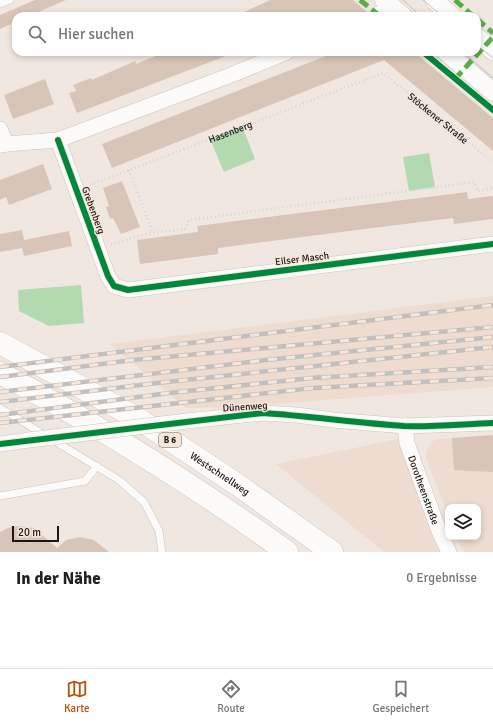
<!DOCTYPE html>
<html lang="de">
<meta charset="utf-8">
<style>
body{margin:0;font-family:Signika,sans-serif;background:#f6f6f6;color:#202124}
.controls{position:absolute;right:12px;bottom:12px;display:grid;overflow:hidden;border-radius:8px;box-shadow:0 2px 6px #0003}
.controls button{width:36px;height:36px;display:grid;place-items:center;padding:0;border:0;border-bottom:1px solid #e0e0e0;background:#fff;color:#202124;font:20px sans-serif}
.scale{position:absolute;left:12px;bottom:10px;width:47px;box-sizing:border-box;padding-left:4px;border:2px solid #1d1713;border-top:0;font-size:11px;line-height:14px;white-space:nowrap;color:#1d1713;-webkit-text-stroke:3px #f8e6da;paint-order:stroke}
.list{margin:0;padding:0;list-style:none}
h2{display:flex;justify-content:space-between;align-items:center;height:52px;margin:0;padding:0 16px;font-size:17px}
h2 small{font-size:13px;font-weight:400;color:#757577}
.icon{flex:none;width:22px;height:22px;fill:none;stroke:currentColor;stroke-width:2;stroke-linecap:round;stroke-linejoin:round}
.map{position:relative;flex:none;width:493px;height:552px;overflow:hidden}
.search{position:absolute;background:#fff;box-shadow:0 2px 6px #0003;left:12px;right:12px;top:12px;height:44px;display:flex;align-items:center;gap:10px;box-sizing:border-box;padding:0 14px;border-radius:12px;color:#757577;font-size:15px}
.sheet{height:116px;background:#fff}
nav{display:flex;justify-content:space-around;align-items:center;box-sizing:border-box;height:56px;border-top:1px solid #e0e0e0;background:#fff;font-size:11px;color:#757577}
nav a{display:grid;justify-items:center;gap:2px}
nav .on{color:#b45309}
.map>svg:first-child{display:block}
.built{fill:#eddccf}
.green{fill:#b3d9b1}
.building{fill:#d9c5b7}
.lines{fill:none;stroke-linecap:round;stroke-linejoin:round}
.service-casing{stroke:#cbc4bf;stroke-width:8}
.minor-casing{stroke:#cbc4bf;stroke-width:16}
.tertiary-casing{stroke:#cbc4bf;stroke-width:19}
.trunk-casing{stroke:#cbc4bf;stroke-width:23}
.path{stroke:#d7d4d3;stroke-width:2.5;stroke-dasharray:1 3;stroke-linecap:butt}
.service{stroke:#fdfbfa;stroke-width:7}
.minor{stroke:#fdfbfa;stroke-width:15}
.tertiary{stroke:#fdfbfa;stroke-width:18}
.trunk{stroke:#fdfbfa;stroke-width:22}
.tram{stroke:#c2c0be;stroke-width:1}
.rail-casing{stroke:#c2c0be;stroke-width:4.5}
.rail{stroke:#f8e6da;stroke-width:3;stroke-dasharray:9;stroke-linecap:butt}
.minor-bridge-casing{stroke:#cbc4bf;stroke-width:16;stroke-linecap:butt}
.minor-bridge{stroke:#fdfbfa;stroke-width:15}
.quiet{stroke:#55b144;stroke-width:5;stroke-dasharray:10 5;stroke-linecap:butt}
.cycleway-casing{stroke:#f8e6da;stroke-width:8}
.cycleway{stroke:#00873e;stroke-width:6}
.labels{text-anchor:middle;stroke-width:3;stroke-linejoin:round;paint-order:stroke}
.shield{fill:#f8e6da;stroke:#5f554f;stroke-width:1}
.shield-label{font-size:9px;font-weight:bold;fill:#1d1713}
.street-label{font-size:10px;fill:#1d1713;stroke:#f8e6da}
</style>
<div class="map">
<svg width="493" height="552" viewBox="0 0 493 552">
<rect width="100%" height="100%" fill="#f1e7e1"/>
<g class="built">
<polygon points="493,296 493,387 233,407 186,408 110,344"/>
<polygon points="493,435 493,552 464,552 456,537 478,537 478,507 448,507 448,516 426,458 426,452 431,442 438,439"/>
<polygon points="403,438 447,552 384,552 276,464"/>
</g>
<g class="green">
<polygon points="242,126 255,159 224,172 210,139"/>
<polygon points="429,153 435,187 409,191 403,157"/>
<polygon points="81,285 84,323 49,326 19,311 18,290"/>
</g>
<g class="building">
<polygon points="35,0 66,0 29,16 16,16 16,22 0,29 0,15"/>
<polygon points="270,0 353,0 367,12 366,16 236,16"/>
<polygon points="166,52 231,52 231,54 77,113 69,93 76,91 73,85 91,78 92,80 135,61 136,64"/>
<polygon points="336,52 414,52 493,118 493,151 384,60 112,168 102,144"/>
<polygon points="45,79 54,104 13,119 4,95"/>
<polygon points="43,164 52,189 9,205 6,197 0,200 0,180"/>
<polygon points="122,181 140,227 121,234 113,218 110,219 106,207 109,206 103,188"/>
<polygon points="467,192 468,199 493,196 493,219 454,224 453,218 365,229 218,248 218,254 140,264 137,240 198,232 197,226"/>
<polygon points="22,230 24,240 69,231 72,246 24,256 22,248 0,252 0,234"/>
<polygon points="493,435 493,472 454,470 452,438"/>
<polygon points="18,526 34,528 57,548 66,540 80,537 94,540 109,552 0,552 0,532 10,527"/>
</g>
<g class="lines">
<defs>
<g id="service">
<polyline points="0,4 10,0"/>
<polyline points="0,408 119,480 144,502 159,531 162,552"/>
<polyline points="0,496 85,481 97,466"/>
</g>
<g id="minor">
<polyline points="375,16 392,7"/>
<polyline points="0,129 6,144"/>
<polyline points="58,140 108,276 114,286 128,290 493,244"/>
<polyline points="0,145 6,144 58,140 231,75 287,52"/>
<polyline points="187,421 263,413 297,415 333,420 405,426 493,423"/>
<path id="s2" d="M 405,426 L 407,443 L 439,531 L 449,552"/>
<polyline points="0,444 29,440"/>
</g>
<g id="tertiary">
<polyline points="384,0 403,16"/>
<polyline points="434,0 452,16"/>
<polyline points="477,37 493,51"/>
<polyline points="446,52 493,92"/>
</g>
<g id="trunk">
<path id="s3" d="M 0,343 L 137,418 L 238,485 L 332,552"/>
<path d="M 0,373 C 100,426 195,486 287,552"/>
</g>
</defs>
<use href="#service" class="service-casing"/>
<use href="#minor" class="minor-casing"/>
<use href="#tertiary" class="tertiary-casing"/>
<use href="#trunk" class="trunk-casing"/>
<g class="path">
<polyline points="129,170 153,233"/>
<path id="s1" d="M 90,185 L 383,73 L 493,162"/>
<polyline points="111,245 145,234 185,229 189,220 474,182 478,191 493,188"/>
</g>
<use href="#service" class="service"/>
<use href="#minor" class="minor"/>
<use href="#tertiary" class="tertiary"/>
<use href="#trunk" class="trunk"/>
<g class="tram">
<polyline points="403,0 421,16"/>
<polyline points="423,0 442,16"/>
<polyline points="477,45 493,58"/>
<polyline points="463,52 493,78"/>
</g>
<defs>
<g id="rail">
<polyline points="0,367 493,305"/>
<polyline points="0,377 133,360 493,327"/>
<polyline points="0,392 266,360 493,337"/>
<polyline points="0,402 157,383 493,347"/>
<polyline points="0,415 169,393 312,378 493,367"/>
<polyline points="0,423 313,388 493,378"/>
</g>
</defs>
<use href="#rail" class="rail-casing"/>
<use href="#rail" class="rail"/>
<defs>
<polyline id="minor-bridge" points="29,440 187,421"/>
</defs>
<use href="#minor-bridge" class="minor-bridge-casing"/>
<use href="#minor-bridge" class="minor-bridge"/>
<g class="quiet">
<polyline points="360,0 380,16"/>
<polyline points="455,0 473,16"/>
<polyline points="477,19 493,33"/>
<polyline points="455,79 493,37"/>
</g>
<defs>
<g id="cycleway">
<polyline points="423,52 493,110"/>
<polyline points="58,140 108,276 114,286 128,290 493,244"/>
<path d="M 0,444 L 263,413 C 310,416 357,423 404,426 C 433,427 464,424 493,423"/>
</g>
</defs>
<use href="#cycleway" class="cycleway-casing"/>
<use href="#cycleway" class="cycleway"/>
</g>
<g class="labels">
<rect class="shield" x="159" y="433" width="22" height="14" rx="3"/>
<g class="shield-label">
<text x="170" y="443">B 6</text>
</g>
<g class="street-label">
<text dy="4" stroke="none"><textPath href="#s1" startOffset="385">Stöckener Straße</textPath></text>
<text dy="4" stroke="none"><textPath href="#s1" startOffset="150">Hasenberg</textPath></text>
<text transform="translate(94 210) rotate(70)" y="4">Grebenberg</text>
<text transform="translate(302 258) rotate(-7)" y="4">Eilser Masch</text>
<text transform="translate(245 406) rotate(-4)" y="4">Dünenweg</text>
<text dy="4" stroke="none"><textPath href="#s3" startOffset="256">Westschnellweg</textPath></text>
<text dy="4" stroke="none"><textPath href="#s2" startOffset="67">Dorotheenstraße</textPath></text>
</g>
</g>
</svg>
<div class="controls">
<button><svg class="icon" aria-label="layers" viewBox="0 0 24 24"><path d="M12 4l9 5-9 5-9-5zM3 14l9 5 9-5"/></svg></button>
</div>
<div class="scale">20 m</div>
<div class="search"><svg class="icon" aria-label="search" viewBox="0 0 24 24"><circle cx="10" cy="10" r="6"/><path d="M15 15l6 6"/></svg>Hier suchen</div>
</div>
<section class="sheet">
<h2>In der Nähe<small>0 Ergebnisse</small></h2>
<ul class="list">
</ul>
</section>
<nav>
<a class="on"><svg class="icon" aria-label="map" viewBox="0 0 24 24"><path d="M3 6l6-2 6 2 6-2v14l-6 2-6-2-6 2zM9 4v14M15 6v14"/></svg>Karte</a>
<a><svg class="icon" aria-label="directions" viewBox="0 0 24 24"><path d="M12 3l9 9-9 9-9-9zM9 14v-3h6M13 9l2 2-2 2"/></svg>Route</a>
<a><svg class="icon" aria-label="saved" viewBox="0 0 24 24"><path d="M7 4h10v16l-5-4-5 4z"/></svg>Gespeichert</a>
</nav>
